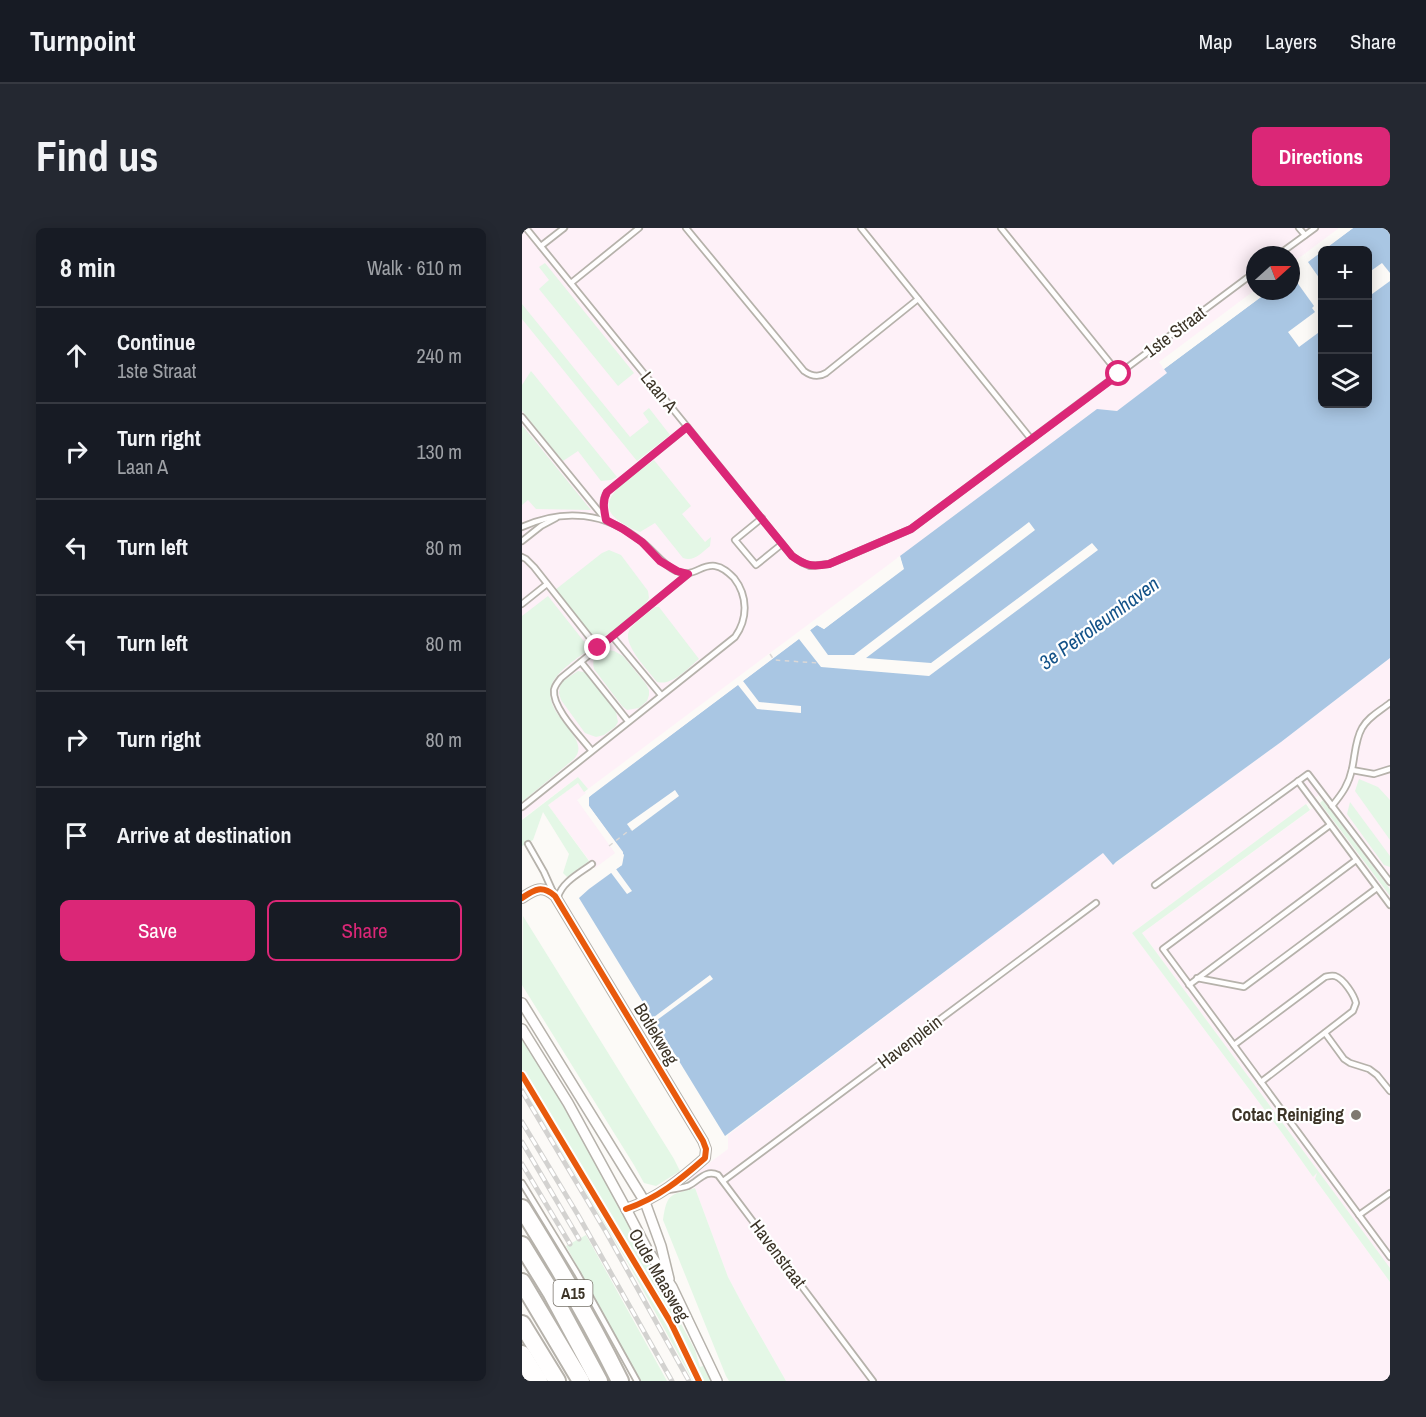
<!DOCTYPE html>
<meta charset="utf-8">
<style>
body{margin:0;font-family:"Archivo Narrow",sans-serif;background:#242831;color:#f1f3f6}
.controls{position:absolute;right:18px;top:18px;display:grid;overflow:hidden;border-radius:9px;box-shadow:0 3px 15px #0003}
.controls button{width:54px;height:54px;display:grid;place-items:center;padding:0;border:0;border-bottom:2px solid #363941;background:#171b24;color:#f1f3f6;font:30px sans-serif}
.compass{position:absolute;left:724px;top:18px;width:54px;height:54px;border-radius:50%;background:#171b24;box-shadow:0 3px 15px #0003;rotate:69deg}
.stop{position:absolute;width:18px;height:18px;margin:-14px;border:4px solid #db2777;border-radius:50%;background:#fff}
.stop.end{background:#db2777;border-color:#fff;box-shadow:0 2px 6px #0008}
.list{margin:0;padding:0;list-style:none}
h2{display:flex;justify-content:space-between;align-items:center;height:78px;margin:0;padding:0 24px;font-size:26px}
h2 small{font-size:20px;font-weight:400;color:#9ea1a6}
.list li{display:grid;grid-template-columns:39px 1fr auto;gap:18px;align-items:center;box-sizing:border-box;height:96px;padding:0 24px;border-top:2px solid #363941}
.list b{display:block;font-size:22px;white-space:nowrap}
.list p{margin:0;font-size:20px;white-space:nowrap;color:#9ea1a6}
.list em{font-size:20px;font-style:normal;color:#9ea1a6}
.actions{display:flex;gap:12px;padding:18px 24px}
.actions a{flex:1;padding:14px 0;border:2px solid #db2777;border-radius:9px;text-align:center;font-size:21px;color:#db2777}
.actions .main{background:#db2777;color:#fff}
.icon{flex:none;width:33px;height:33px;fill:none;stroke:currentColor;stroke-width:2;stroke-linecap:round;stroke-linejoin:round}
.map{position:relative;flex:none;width:868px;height:1153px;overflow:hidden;border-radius:9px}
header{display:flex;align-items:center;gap:36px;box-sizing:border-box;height:84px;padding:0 30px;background:#171b24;border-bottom:2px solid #363941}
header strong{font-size:28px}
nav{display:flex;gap:33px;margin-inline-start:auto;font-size:21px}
.intro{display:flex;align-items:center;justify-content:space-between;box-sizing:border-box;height:144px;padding:0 36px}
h1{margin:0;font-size:42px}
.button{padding:15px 27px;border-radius:9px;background:#db2777;color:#fff;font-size:21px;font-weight:700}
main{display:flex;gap:36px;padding:0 36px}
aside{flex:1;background:#171b24;border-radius:9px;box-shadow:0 3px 15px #0003}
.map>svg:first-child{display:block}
.industrial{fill:#fef1f8}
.green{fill:#e4f7e6}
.water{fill:#a9c6e3}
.pier{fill:#fcfaf7}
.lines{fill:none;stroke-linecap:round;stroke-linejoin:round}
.lane-casing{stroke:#b6b2ab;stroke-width:8}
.street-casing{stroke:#b6b2ab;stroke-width:12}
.highway-casing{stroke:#b6b2ab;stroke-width:20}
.path{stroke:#dbd8d7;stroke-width:1.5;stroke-dasharray:4.5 4.5;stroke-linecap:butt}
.lane{stroke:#fffefe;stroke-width:4.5}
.street{stroke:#fffefe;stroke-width:9}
.highway{stroke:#fffefe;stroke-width:16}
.rail-casing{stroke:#d3d2d0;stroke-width:5}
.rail{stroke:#fff;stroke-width:3;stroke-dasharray:9;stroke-linecap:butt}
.cycleway-casing{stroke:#fff;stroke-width:10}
.cycleway{stroke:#e8590c;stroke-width:6}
.route{stroke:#db2777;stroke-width:8}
.poi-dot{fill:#7f7970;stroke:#fff;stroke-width:2}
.labels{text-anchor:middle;stroke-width:4.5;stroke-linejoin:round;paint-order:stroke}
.shield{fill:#fff;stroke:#767168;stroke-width:1.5}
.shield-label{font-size:16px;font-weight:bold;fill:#3c3427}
.street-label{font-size:18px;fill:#3c3427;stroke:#fff}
.poi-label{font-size:18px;font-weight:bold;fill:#3c3427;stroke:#fff;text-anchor:end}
.water-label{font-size:20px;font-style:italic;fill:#135288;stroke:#fff}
</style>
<header>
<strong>Turnpoint</strong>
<nav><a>Map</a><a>Layers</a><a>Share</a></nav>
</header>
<div class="intro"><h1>Find us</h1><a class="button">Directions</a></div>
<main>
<aside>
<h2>8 min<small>Walk · 610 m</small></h2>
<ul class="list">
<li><svg class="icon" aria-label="ahead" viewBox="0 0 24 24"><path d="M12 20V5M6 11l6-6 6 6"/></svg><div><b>Continue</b><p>1ste Straat</p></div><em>240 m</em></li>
<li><svg class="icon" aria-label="right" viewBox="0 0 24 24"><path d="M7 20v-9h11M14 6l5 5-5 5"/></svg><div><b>Turn right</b><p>Laan A</p></div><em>130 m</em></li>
<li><svg class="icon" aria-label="left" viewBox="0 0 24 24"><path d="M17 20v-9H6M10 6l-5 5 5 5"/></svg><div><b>Turn left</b></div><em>80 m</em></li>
<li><svg class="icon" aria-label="left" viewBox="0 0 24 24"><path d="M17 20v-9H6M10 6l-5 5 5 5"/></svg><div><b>Turn left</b></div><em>80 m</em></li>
<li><svg class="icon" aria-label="right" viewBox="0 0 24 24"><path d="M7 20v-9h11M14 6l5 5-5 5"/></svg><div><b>Turn right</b></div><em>80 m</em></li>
<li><svg class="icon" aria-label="arrive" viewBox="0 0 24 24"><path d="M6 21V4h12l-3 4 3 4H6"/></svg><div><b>Arrive at destination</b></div></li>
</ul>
<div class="actions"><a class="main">Save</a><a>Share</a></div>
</aside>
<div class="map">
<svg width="868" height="1153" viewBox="0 0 868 1153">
<rect width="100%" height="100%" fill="#fcfaf7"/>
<g class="industrial">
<polygon points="0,0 817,0 769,36 769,27 733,27 733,62 637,134 645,145 595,183 575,181 66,561 56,549 0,591"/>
<polygon points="868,430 868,661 797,567 610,705 760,905 791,949 796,943 620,705 798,575 868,668 868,1040 793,951 868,1054 868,1153 264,1153 223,1081 206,1049 173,960 166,951 206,921 206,907 579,626 581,625 591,637 759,514"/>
<polygon points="56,555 64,565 55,572 93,625 73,640 26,577"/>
</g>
<g class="green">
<polygon points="23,35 112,145 96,158 17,61 27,52 17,39"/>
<polygon points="0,76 108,209 127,194 121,185 127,180 148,207 115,233 0,91"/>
<polygon points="9,143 95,249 89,252 79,253 56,223 41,233 0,183 0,157"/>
<polygon points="0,197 69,282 14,281 6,272 0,277"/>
<path d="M 132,232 L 169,278 L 160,286 L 183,314 L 189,309 L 188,318 C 179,325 172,334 161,330 L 133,295 L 118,304 C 56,279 100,257 132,232 Z"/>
<path d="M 87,322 L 99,327 L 126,363 L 127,370 L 124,375 C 115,383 92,405 81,408 C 76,409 72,407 67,405 L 33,362 L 80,325 Z"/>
<path d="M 26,368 L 68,421 C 57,429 35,443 30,456 C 18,488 72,509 52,531 L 0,574 L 0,388 Z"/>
<path d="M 133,379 L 137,379 L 177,431 C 166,440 151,458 135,454 C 127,443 98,415 108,401 C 114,393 125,386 133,379 Z"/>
<path d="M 86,422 L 92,423 L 101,428 L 124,456 L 127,462 L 127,467 L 125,473 L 117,480 L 105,482 L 100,478 L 72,441 C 69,430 75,424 86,422 Z"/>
<polygon points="56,443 62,444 67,449 94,484 96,494 93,499 82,507 74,509 63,505 39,472 37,465 38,458 41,453"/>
<polygon points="56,549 66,561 62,564 56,555 26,577 67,633 45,649 41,645 47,626 21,584 11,612 0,618 0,592"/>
<polygon points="837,551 856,559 868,572 868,612 833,563"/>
<polygon points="801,572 868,661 868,668 798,575"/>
<polygon points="828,574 868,628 868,639 862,637 825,586"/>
<polygon points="784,576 788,582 620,705 868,1040 868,1054 793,951 795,945 791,949 760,905 610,705"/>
<polygon points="1,688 152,931 158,943 134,958 122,955 112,937 0,757"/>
<polygon points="0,807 67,923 173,1122 178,1139 181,1138 189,1153 180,1153 177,1147 150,1094 0,842"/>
<polygon points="0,851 144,1092 175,1153 171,1153 106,1035 0,857"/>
<path d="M 173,960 L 206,1049 L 223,1081 L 264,1153 L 207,1153 L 204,1148 L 141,992 C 145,965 148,967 173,960 Z"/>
<polygon points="64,1007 145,1153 117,1153 89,1099 44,1018"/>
</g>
<polygon class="water" points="831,0 868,0 868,430 759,514 594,634 591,637 581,625 203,908 57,670 67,661 100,637 101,624 67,578 67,569 295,397 302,401 381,341 378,328 575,181 595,183 645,145 642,141 747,63 769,63 769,46 800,23 800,176 846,176 846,22 801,22"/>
<g class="pier">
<polygon points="826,0 831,0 786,34 800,54 800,102 777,119 766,104 793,84 790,80 792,78 769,46 769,43"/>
<polygon points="860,35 868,45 868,53 846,69 846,45"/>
<polygon points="742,63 747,63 642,141 640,139"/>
<polygon points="507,294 513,302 344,430 409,435 570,315 576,322 407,448 299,439 277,411 221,453 237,474 279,478 279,485 235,481 216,457 70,566 67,569 67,578 102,627 100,637 94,641 110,663 105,666 87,642 92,639 93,639 93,638 98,635 98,626 64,579 63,573 64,568 68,564 293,394 296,394 302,398 378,340 375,330 378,328 382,341 302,401 295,397 288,402 306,427 332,427"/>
<polygon points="153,562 157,568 110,603 105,596"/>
<polygon points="188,747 191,751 131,795 128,792"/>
</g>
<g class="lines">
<defs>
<g id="lane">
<polyline points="4,0 270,328 279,334 288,338 307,336 389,301 733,44"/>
<path d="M 164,0 L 282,143 C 289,148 296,150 304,145 L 396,71"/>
<polyline points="339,0 509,211"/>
<polyline points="479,0 597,146"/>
<polyline points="777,0 783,7"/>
<polyline points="19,18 42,0"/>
<polyline points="756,27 793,0"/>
<polyline points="49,55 117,0"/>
<polyline points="0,189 84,292"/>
<path d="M 83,289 C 81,280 80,272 85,264 L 165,199"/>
<polyline points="240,290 213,312 234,337 260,316"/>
<path d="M 0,299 C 42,280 84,284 120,314 C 132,323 140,336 154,343 C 171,351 178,336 193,338 C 201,339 207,345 212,350 C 226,368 226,391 213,409 L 0,579"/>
<polyline points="0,313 19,298 34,290"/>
<polyline points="0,329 4,331 12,339 76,420"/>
<polyline points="0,376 25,356"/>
<polyline points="90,408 139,467"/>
<polyline points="59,434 106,493"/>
<path d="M 69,522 C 59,509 30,480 32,462 C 33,457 36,454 39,450 L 166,346"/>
<polyline points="830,542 852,546 868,541"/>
<polyline points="776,553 868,677"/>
<path d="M 810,578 C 820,566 827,556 830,541 C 833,528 833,512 840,500 C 846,489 858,483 868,475"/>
<polyline points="808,597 641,721 868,1029"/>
<polyline points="6,616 22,644 31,664"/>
<polyline points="633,657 786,546 868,654"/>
<path d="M 36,669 C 40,654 58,645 70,636"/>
<polyline points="675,750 722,759 855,660"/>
<polyline points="667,757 834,632"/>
<polyline points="803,805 822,831 828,835 847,841 855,847 868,863"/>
<path d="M 712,817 L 803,749 C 807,748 809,747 813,748 C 822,751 832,767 834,775 L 831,783 L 739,854"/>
<polyline points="201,953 574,675"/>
<polyline points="0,955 55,1045 115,1153"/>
<path d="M 146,962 C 153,961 160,960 166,958 C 177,953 183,941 196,947 L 351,1153"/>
<polyline points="837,987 868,965"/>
</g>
<g id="street">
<path d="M 0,670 C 13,661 20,657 33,668 L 181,913 L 184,921 L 183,930 C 158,952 136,970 104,981"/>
<polyline points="0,775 123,974 139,1018 147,1051"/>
<polyline points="0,801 46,875 104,981 125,1021 150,1059 195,1153"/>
</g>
<g id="highway">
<path d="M 0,980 C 35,1036 69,1094 98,1153"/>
<polyline points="0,1017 29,1064 77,1153"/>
<polyline points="0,1054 59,1153"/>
<polyline points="0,1096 35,1153"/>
<polyline points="0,1126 17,1153"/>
<polyline points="0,1149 3,1153"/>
</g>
</defs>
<use href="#lane" class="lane-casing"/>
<use href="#street" class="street-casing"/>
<use href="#highway" class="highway-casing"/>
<g class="path">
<polyline points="248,426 252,432 296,435"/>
<polyline points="87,618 109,601"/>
</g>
<use href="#lane" class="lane"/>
<use href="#street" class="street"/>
<use href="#highway" class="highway"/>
<defs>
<g id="rail">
<polyline points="0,863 84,1004 167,1153"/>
<polyline points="0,894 56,987 150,1153"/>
<polyline points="0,914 57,1011"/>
<polyline points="0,936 48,1016"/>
</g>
</defs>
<use href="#rail" class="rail-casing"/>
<use href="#rail" class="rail"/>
<defs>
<g id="cycleway">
<path d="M 0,670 C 13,661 20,657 33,668 L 181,913 L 184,921 L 183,930 C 158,952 136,970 104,981"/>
<polyline points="0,847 149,1095 177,1153"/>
</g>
</defs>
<use href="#cycleway" class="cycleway-casing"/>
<use href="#cycleway" class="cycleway"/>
</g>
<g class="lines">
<path class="route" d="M 76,420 L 166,346 L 155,343 L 138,333 L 120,314 L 101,301 L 84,292 C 82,282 80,273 85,264 L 165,199 L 270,328 C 284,338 290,339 307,336 L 389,301 L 597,146"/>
</g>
<circle class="poi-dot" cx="834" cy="887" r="6"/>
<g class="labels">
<rect class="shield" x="31.5" y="1052" width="39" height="26" rx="4.5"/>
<g class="shield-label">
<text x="51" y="1071">A15</text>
</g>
<g class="street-label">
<text transform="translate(653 104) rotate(-37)" y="6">1ste Straat</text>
<text transform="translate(137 164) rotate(51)" y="6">Laan A</text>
<text transform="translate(134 806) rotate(59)" y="6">Botlekweg</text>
<text transform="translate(388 814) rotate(-37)" y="6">Havenplein</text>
<text transform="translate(256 1026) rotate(53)" y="6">Havenstraat</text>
<text transform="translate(137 1047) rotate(60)" y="6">Oude Maasweg</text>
</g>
<g class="poi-label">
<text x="822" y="893">Cotac Reiniging</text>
</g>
<g class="water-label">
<text transform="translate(577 395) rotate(-36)" y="7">3e Petroleumhaven</text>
</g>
</g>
</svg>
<div class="controls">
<button>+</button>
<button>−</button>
<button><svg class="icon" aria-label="layers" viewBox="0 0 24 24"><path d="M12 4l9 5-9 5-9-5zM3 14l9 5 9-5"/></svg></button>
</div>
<svg class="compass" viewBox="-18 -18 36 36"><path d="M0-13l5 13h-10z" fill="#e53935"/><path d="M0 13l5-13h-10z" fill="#9ea1a6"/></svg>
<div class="stop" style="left:597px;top:146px"></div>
<div class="stop end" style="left:76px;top:420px"></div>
</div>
</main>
